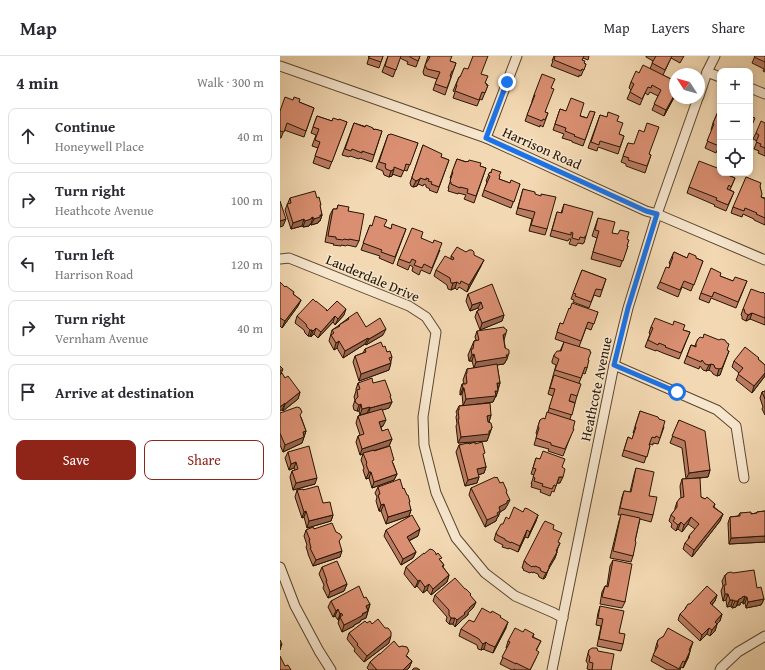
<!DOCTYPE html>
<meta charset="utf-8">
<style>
body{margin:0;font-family:"Gentium Book Plus",serif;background:#f2f2f3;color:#2b2b33}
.controls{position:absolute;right:12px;top:12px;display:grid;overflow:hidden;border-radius:8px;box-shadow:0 2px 6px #0003}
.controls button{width:36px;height:36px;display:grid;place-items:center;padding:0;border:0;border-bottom:1px solid #e1e1e2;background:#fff;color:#2b2b33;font:20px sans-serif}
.compass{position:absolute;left:389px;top:12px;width:36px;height:36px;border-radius:50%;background:#fff;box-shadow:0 2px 6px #0003;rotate:306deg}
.stop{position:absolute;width:12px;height:12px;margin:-9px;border:3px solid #1a73e8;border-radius:50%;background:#fff}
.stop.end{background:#1a73e8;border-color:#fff;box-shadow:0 1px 4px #0008}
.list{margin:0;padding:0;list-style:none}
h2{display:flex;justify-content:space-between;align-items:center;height:52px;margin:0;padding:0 16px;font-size:17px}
h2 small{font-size:13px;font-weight:400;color:#7c7c81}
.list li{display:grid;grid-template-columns:26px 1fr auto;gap:12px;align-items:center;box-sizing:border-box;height:56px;margin:0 8px 8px;padding:0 8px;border:1px solid #e1e1e2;border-radius:8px}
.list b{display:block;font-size:15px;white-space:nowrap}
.list p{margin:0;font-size:13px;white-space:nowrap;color:#7c7c81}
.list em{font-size:13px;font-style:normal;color:#7c7c81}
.actions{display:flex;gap:8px;padding:12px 16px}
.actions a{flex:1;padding:9px 0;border:1px solid #8f2418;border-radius:8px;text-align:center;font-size:14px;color:#8f2418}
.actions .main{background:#8f2418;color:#fff}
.icon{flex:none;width:22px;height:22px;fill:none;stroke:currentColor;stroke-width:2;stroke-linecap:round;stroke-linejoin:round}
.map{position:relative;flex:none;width:485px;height:614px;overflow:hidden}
header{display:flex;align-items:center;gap:24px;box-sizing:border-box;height:56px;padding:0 20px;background:#fff;border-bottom:1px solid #e1e1e2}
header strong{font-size:19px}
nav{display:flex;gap:22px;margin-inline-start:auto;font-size:14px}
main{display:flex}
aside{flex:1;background:#fff}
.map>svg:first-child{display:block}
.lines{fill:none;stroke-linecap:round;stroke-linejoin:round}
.minor-casing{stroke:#59462d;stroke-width:11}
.minor{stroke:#f7e6ce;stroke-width:9}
.wall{fill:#bb7b62;stroke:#261500}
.shaded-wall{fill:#996450;stroke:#261500}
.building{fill:#da8f72;stroke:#261500}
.route{stroke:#1a73e8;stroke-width:5}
.labels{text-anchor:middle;stroke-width:3;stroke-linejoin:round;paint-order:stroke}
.street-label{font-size:14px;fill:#261500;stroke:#f7e6ce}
</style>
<header>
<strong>Map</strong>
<nav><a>Map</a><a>Layers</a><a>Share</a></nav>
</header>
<main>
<aside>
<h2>4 min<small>Walk · 300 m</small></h2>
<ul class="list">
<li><svg class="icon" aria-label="ahead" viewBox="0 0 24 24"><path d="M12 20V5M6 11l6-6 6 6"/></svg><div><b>Continue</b><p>Honeywell Place</p></div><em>40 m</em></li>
<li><svg class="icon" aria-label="right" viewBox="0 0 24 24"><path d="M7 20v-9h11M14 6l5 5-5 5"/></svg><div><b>Turn right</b><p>Heathcote Avenue</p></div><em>100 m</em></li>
<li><svg class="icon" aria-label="left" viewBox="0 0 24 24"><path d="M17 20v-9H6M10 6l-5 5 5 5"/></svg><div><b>Turn left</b><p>Harrison Road</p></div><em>120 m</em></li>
<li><svg class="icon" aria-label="right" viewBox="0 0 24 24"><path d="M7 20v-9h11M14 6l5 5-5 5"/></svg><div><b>Turn right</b><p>Vernham Avenue</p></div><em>40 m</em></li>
<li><svg class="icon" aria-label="arrive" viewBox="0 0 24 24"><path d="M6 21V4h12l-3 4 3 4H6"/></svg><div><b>Arrive at destination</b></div></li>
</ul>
<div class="actions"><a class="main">Save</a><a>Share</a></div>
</aside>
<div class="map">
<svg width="485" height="614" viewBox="0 0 485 614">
<rect width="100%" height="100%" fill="#f3d9b3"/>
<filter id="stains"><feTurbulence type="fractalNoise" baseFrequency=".005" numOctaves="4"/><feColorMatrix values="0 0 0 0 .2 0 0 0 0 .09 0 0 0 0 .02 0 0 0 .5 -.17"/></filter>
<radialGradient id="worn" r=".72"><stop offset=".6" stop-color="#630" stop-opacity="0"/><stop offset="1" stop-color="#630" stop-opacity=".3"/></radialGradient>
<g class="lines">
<defs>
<g id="minor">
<polyline points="0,10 206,82 366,155 377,158 485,204"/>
<polyline points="427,16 440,21"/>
<polyline points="470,32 485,38"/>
<polyline points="419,40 427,16 435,0"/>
<polyline points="206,82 237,0"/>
<polyline points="0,203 9,202 129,250 146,261 156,276 143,361 144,389 156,437 176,482 205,517 235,540 274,557 283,562"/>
<polyline points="334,309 437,354 456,370 464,422"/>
<polyline points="0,511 15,550 39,595 51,614"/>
<polyline points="272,614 334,309 348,252 377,158 418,42"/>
<polyline points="440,614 441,612 458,596 485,580"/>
</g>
</defs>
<use href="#minor" class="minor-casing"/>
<use href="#minor" class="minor"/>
</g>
<g class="wall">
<polygon points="88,0 103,0 99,12 87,8 89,1"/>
<polygon points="108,0 140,0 136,11 127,8 128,6 120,2 113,21 102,16"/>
<polygon points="148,0 170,5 176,7 165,39 153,34 157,23 144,19 143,16"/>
<polygon points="274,0 309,0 308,4 303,2 302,4 304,7 306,8 301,20 299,19 299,21 271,10 273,5 272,5"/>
<polygon points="366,0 404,0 400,7 391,2 383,19 395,25 395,40 384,60 372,54 378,40 370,36 368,39 365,37 360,49 347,43 351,34 349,32 351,26 359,17 370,13 373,5 366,1"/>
<polygon points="475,0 485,0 485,16 483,15 484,13 472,7"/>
<polygon points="201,18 205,27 206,29 208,29 202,44 200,43 197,50 173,42 175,36 173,35 179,21 180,21"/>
<polygon points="271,32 265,56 268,57 263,71 260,69 260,71 245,65 252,46 252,45 254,39"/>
<polygon points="19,46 34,52 24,81 4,74 1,82 0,82 0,55"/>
<polygon points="440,51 440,77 439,77 440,88 436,97 425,92 432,74 431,74 433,67"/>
<polygon points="280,53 307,62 315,56 303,90 292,86 292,85 282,82 284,78 273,74"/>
<polygon points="320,59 337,65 339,78 344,80 338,98 318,91 317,95 308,92"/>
<polygon points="37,60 52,65 59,64 67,66 49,113 33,107 38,92 32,90 36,79 31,77"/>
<polygon points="74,67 93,73 102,75 92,106 80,102 79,103 70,100 69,101 62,99"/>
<polygon points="485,67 485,100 478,97 479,95 474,93 477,85 473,83 476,77"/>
<polygon points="108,79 138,87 127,115 124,114 121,121 112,118 112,120 109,121 104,119 103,116 103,115 96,112"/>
<polygon points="348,87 371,99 365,117 346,110 346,108 341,106"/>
<polygon points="143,89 161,101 169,104 157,137 149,134 150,133 146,131 146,129 144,128 143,130 138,128 137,130 133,131 131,130 130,127"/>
<polygon points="177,103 206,112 194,147 184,143 186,139 178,137 178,138 168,135 169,132 168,132 171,123 170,122"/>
<polygon points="210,116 219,120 219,123 230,127 240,128 231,152 202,140 207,126 206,125"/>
<polygon points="439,116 455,122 450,134 454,136 446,155 434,150 435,149 407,137 409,131"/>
<polygon points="480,130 481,141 485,142 485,169 474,164 474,163 463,158 462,161 451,157 453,151"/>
<polygon points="243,133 255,138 267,173 265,179 249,175 252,163 236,158"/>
<polygon points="10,142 40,152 42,159 40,165 39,165 38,167 31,169 31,168 30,168 29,170 23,171 22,170 11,173 5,154"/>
<polygon points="284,148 306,180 304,187 303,187 303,188 298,187 296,190 289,188 291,183 289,183 288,185 270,180 277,156 281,157"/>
<polygon points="58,149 68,155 79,185 76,191 67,189 66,190 61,189 61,190 53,189 54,188 45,186 50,159 53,153 57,153"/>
<polygon points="318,162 332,177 347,183 347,190 348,190 340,211 311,203 317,182 312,180"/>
<polygon points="90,169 92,170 104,170 111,173 126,173 113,208 99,202 100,200 81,194"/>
<polygon points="141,182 160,194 150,218 141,214 139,219 132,215 133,211 130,209 128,214 117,209 119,203"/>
<polygon points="186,196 194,199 201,210 187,236 179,231 177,234 175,232 171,234 168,233 167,229 154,220 156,214 171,203 171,200"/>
<polygon points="394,196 407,202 416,202 423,205 411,235 402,231 398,241 377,232 380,226 389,212 390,208 389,207"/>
<polygon points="302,214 326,223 320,241 314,239 309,252 293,246 294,244 291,243"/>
<polygon points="440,220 453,225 467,225 456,252 431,242 429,247 419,243 421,237"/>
<polygon points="0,226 5,231 14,236 13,238 21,244 18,250 2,272 0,270"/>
<polygon points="482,237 485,238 485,269 470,263 466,265 462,263 462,260 461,259 463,253"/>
<polygon points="188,238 224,259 222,265 200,274 195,261 197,255 199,254 198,252 190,255 186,245"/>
<polygon points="47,254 46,255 47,255 64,259 55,269 53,266 38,282 34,278 31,281 30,280 28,280 25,277 24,274 15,267 17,260"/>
<polygon points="318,256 311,274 306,272 299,291 308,304 307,312 305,318 303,317 299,327 297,340 295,347 290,345 289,345 295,347 290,363 291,379 283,400 268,395 269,393 254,389 257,379 256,377 260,364 265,363 268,356 273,340 268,338 276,309 272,307 272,305 274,299 280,295 284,286 275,283 280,267 283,268"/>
<polygon points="68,262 103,279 86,289 85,288 63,302 57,292 54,294 49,285 52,274 58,270 59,269 67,263"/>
<polygon points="371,271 403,274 410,276 399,303 383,297 376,294 376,295 365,291 370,278 369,277"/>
<polygon points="197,275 224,284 227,303 224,308 217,309 220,327 216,341 215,341 213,346 202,347 211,359 209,366 208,366 212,371 207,385 178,387 176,370 177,368 176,361 177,358 176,356 179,350 183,349 182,338 180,339 180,335 182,328 184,328 183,324 187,313 194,312 192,305 189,305 188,299 194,285 196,284 195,281"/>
<polygon points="418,283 447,294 440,319 437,320 433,318 432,316 429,314 426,315 423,314 420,310 419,313 404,307 411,289 415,290"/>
<polygon points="103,291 112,301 109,314 79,325 73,306 75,300 83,297 85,293"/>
<polygon points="479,302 478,303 485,309 485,320 472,337 456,324 459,317 452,311 454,305"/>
<polygon points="0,310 3,313 1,318 20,336 18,343 3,355 2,354"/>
<polygon points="78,327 93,327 110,341 112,346 109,352 102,354 103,370 101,371 102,375 112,383 109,390 94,395 113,407 117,418 114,424 92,432 89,422 86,423 83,414 84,412 81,404 83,398 80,399 76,386 78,380 80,379 76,367 78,360 80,359 79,355 77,355 74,354 73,350 75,344 74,341 76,335 76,333"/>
<polygon points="485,335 485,359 482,353 483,351 480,342 482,336"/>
<polygon points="360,355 379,363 384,371 378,388 373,387 373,389 369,388 369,389 370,390 364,407 342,400 348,381 352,383 354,377 353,377"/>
<polygon points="0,357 21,361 26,375 22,387 3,396 0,389"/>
<polygon points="399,364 430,414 428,421 412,423 421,441 435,448 434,451 443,458 440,465 412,501 403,493 405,487 408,484 409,480 415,473 408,468 402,476 398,473 396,475 391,471 392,468 389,465 391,459 395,454 395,452 397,446 401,442 400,430 402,423 406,423 402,392 390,387"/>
<polygon points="189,388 195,388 203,400 206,411 204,417 198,419 199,421 197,427 185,430 176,396 179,389"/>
<polygon points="8,396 35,428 13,434 10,421 12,415 15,414 14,412 9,414 5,402"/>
<polygon points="256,402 282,411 280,427 277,427 274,436 272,435 270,440 260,436 261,434 251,431 252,428 251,428 254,419 251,418"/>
<polygon points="356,412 369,440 373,459 371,466 360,463 355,485 353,500 351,506 330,502 339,465 341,459 338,459 342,441 344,435 350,436 354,419"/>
<polygon points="220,427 227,438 227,450 226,451 225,453 220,456 218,461 217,462 216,465 205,471 189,439 191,432"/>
<polygon points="98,431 123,433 131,454 129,460 106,468 101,455 99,455 96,445 97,441 95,437"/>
<polygon points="17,434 23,434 43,447 53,459 51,465 27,472 24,461 22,462 15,441"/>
<polygon points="485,455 485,486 449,488 448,467 450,461 458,460 460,457 471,458 476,457 477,456"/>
<polygon points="243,456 258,459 256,465 248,482 245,481 238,496 229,492 229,493 222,491 223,489 215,485 215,484 214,484 216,477 223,468"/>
<polygon points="34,473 56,476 59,486 60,501 33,510 28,498 28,497 26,491 27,489 24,480 26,474"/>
<polygon points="273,473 278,486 277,496 275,502 269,511 265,522 263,523 259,521 258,518 253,516 253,517 251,516 250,517 243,514 244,513 242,512 244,505"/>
<polygon points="106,474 138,480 129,485 136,496 133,502 121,509 104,480"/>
<polygon points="144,498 156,499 164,509 163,511 169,519 167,526 151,539 147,534 143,537 137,530 135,532 124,518 126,511"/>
<polygon points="333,504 345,546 342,552 320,548 322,536 325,530 327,530 330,510"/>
<polygon points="42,511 67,528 64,535 48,542 43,532 44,529 39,518"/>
<polygon points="445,519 477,532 484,543 481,549 466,552 465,547 463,548 463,546 460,547 460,549 457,549 456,551 452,552 451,550 447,551 446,544 443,545 441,535 443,530 442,525"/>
<polygon points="155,539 190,540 196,546 193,552 188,557 188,559 183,563 175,571 173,568 169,568 166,565 167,561 153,545"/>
<polygon points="437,539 435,545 432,549 442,558 440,565 437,568 435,575 430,580 427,578 420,585 398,564 400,558 405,553 406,551 410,548"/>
<polygon points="84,542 90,548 86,562 81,564 80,566 74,569 74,570 62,576 58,567 59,564 58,564 55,560 53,561 48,551 51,545"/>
<polygon points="320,550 339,577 343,588 341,595 317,590 321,570 316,569 318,557"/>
<polygon points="220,561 226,572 213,597 205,594 204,593 201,594 198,593 197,589 179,580 181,573 194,566"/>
<polygon points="87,567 92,568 109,587 84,606 74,595 75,593 67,583 69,577"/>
<polygon points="243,576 254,578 253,581 261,585 256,595 256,602 250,614 236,614 234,613 234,614 232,614 220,608 227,592 226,592 228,585"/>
<polygon points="383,581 413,586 410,595 408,602 403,612 401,611 400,614 387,614 371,605 375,595 375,594 376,590 378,584"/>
<polygon points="309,594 331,614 311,614 307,613 308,608 306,605"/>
<polygon points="100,598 127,600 132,605 129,612 127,614 89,614 87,612 90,606"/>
</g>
<g class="shaded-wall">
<polygon points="395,38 394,41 384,60 386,54"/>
<polygon points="114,113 112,120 109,121 111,115"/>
<polygon points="140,123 137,130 133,131 136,125"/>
<polygon points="40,159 42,159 40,165 39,165 38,167 31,169 34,163"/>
<polygon points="33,161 31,168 30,168 29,170 23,171 25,165"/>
<polygon points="6,163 3,170 0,171 0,165"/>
<polygon points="24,163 22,170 11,173 13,167"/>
<polygon points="204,204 201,210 187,236 189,229"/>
<polygon points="177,226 175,232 171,234 173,227"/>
<polygon points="21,244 18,250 2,272 5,265"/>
<polygon points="201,246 198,252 190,255 192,249"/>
<polygon points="66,253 64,259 55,269 58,263"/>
<polygon points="472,257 470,263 466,265 468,259"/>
<polygon points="224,259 222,265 200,274 202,267"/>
<polygon points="55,260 53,266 38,282 41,276"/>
<polygon points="36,272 34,278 31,281 33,275"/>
<polygon points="106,273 103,279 86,289 89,283"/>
<polygon points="30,274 32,274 30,280 28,280"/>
<polygon points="226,277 224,284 223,279"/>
<polygon points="88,282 85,288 63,302 65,295"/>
<polygon points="59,285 57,292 54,294 56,287"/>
<polygon points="449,295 440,319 437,320 439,313"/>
<polygon points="229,297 227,303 224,308 194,312 196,306 226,299"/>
<polygon points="194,298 192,305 189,305 192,299"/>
<polygon points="111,307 109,314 79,325 81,318"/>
<polygon points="431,308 429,314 426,315 429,309"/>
<polygon points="485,317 485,320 472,337 474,330"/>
<polygon points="217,327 220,327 218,333"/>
<polygon points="183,332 184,332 182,338 180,339"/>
<polygon points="215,335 218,335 213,346 183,350 186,343"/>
<polygon points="20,336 18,343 3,355 5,348"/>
<polygon points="112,346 109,352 88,359 90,352"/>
<polygon points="5,347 2,354 0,355 0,351"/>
<polygon points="81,348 79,355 77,355 79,349"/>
<polygon points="90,351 87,357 80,359 82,353"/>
<polygon points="211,359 209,366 205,366 207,360"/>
<polygon points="106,364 103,370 97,372 99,366"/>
<polygon points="212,371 207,385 178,387 181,381 209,375"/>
<polygon points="26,375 22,387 3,396 5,389 23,376"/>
<polygon points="112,383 109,390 80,399 82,393"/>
<polygon points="16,406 14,412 9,414 11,408"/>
<polygon points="206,411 204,417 195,420 197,413"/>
<polygon points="430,414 428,421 406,423 409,417"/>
<polygon points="89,416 91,416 89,422 86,423"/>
<polygon points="117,418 114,424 92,432 94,426"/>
<polygon points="199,421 197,427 185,430 188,424"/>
<polygon points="279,421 283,421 280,427 277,427"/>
<polygon points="37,422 35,428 13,434 16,427"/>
<polygon points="230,444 227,450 226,451 225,453 220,456 218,461 217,462 216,465 205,471 207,464 219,451 227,445"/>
<polygon points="104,448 101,455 99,455 101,449"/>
<polygon points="131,454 129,460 106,468 108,461"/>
<polygon points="26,455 24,461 22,462 24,456"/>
<polygon points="443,458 440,465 412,501 414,494"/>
<polygon points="53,459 51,465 27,472 29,465"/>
<polygon points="258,459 256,465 248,482 250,476"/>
<polygon points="411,461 408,468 402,476 404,469"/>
<polygon points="401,466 398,473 396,475 398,469"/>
<polygon points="140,473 138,480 124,487 127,481"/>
<polygon points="247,474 245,481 238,496 240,490"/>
<polygon points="485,480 485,486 449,488 451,482"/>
<polygon points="280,487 275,499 277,496 275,502 267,516 269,512 265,522 263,523 266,517"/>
<polygon points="62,495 60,501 33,510 36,504"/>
<polygon points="136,496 133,502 121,509 123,503"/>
<polygon points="169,519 167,526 151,539 153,533"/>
<polygon points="140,524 137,530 135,532 138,525"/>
<polygon points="67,528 64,535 48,542 50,536"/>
<polygon points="149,528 147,534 143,537 145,531"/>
<polygon points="445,538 448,538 446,544 443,545"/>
<polygon points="437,539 435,545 427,553 430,547"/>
<polygon points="465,540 463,546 460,547 460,549 457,549 459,543 462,541"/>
<polygon points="465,541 467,541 465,547 463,548"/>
<polygon points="484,543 481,549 466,552 468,546"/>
<polygon points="450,544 453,544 451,550 447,551"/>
<polygon points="455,545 458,545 456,551 452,552"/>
<polygon points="196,546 193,552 188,557 188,559 183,563 175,571 177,564 189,552"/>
<polygon points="90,548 88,555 86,550"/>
<polygon points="58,553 55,560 53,561 56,555"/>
<polygon points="88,555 86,562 81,564 80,566 74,569 74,570 62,576 64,569"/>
<polygon points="61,557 59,564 58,564 60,558"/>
<polygon points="442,558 440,565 433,572 435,566"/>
<polygon points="171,562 175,562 173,568 169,568"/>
<polygon points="228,566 226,572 213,597 215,591"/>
<polygon points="437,568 435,575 430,580 432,574"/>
<polygon points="429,572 427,578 420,585 422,579"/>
<polygon points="111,580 109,587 84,606 87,600"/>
<polygon points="206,586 204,593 201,594 203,588"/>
<polygon points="2,588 0,594 0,589"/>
<polygon points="410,595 408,602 403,612 405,606"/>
<polygon points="132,605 129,612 127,614 123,614"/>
</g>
<g class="building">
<polygon points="90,0 103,0 101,6 89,2"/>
<polygon points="108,0 121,0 116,14 105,10"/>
<polygon points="130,0 140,0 138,5 130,1"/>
<polygon points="148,0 172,0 170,5 176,7 173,15 172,15 170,20 171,21 167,32 155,28 160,16 147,13 145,9 150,1"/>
<polygon points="193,0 208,0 201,18 208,20 205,27 207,28 206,29 208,29 205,37 202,36 199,44 175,35 177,29 176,29 179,21 180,21 184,12 188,13"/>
<polygon points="275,0 304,0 302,4 305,5 304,7 306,8 304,14 302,13 301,15 274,4"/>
<polygon points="376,0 392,0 385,14 372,7"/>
<polygon points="475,0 485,0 485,6 474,1"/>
<polygon points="363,9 395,25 395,38 386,54 374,48 381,34 372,29 371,32 368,31 362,43 350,36 354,28 351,26 356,15 359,17"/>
<polygon points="262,18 275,23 271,32 274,33 265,56 268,57 265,64 263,63 262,65 247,59 255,39 254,39"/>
<polygon points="5,41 13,44 14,41 20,43 19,46 34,52 26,75 7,67 4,76 0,75 0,55"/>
<polygon points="291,42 304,47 300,60 307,62 310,55 315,56 305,84 294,80 295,79 285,75 286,72 275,68 280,53 286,55"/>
<polygon points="440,51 440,75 439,77 440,78 440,87 439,90 427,85 434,68 433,67"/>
<polygon points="328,56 339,60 337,65 343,67 339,78 344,80 340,91 320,85 319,89 311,86 320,59 327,61"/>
<polygon points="37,60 52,65 53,62 59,64 59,63 67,66 52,106 35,100 40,86 35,84 39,73 33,71"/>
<polygon points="470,60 475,62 470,74"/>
<polygon points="481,65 485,67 485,92 480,90 481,88 476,86 479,79 476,77"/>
<polygon points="74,67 85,71 86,69 93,72 93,73 94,74 95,73 102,75 94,99 82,95 82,97 72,93 71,95 65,93"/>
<polygon points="367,67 379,71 369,98 371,99 367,110 348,104 349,102 343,100 348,87 354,88 359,74 364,76"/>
<polygon points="111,78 138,87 130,109 126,108 124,115 114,111 114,113 111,115 106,113 105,110 106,108 99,106 108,79"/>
<polygon points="143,89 162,98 161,101 169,104 159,131 151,128 152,126 148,125 149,123 146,122 146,124 140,122 140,123 136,125 133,123 132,121"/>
<polygon points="177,103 186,106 187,105 188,106 189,104 201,107 200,110 206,112 196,140 187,137 188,133 180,131 180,132 171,128 171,126 170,125 173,116 172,116"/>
<polygon points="419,105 440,113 439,116 440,116 440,117 443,117 455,122 451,131 449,129 447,133 454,136 448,149 436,144 437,142 409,131"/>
<polygon points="212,113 221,116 219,120 220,120 219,123 230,127 231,124 240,128 234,146 204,134 210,120 208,119 210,116 211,117"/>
<polygon points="466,121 481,127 480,130 482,138 481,141 485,143 485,162 476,158 477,157 465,152 464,155 453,151"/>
<polygon points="243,133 255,136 255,138 261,140 261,138 276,141 267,173 251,169 255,156 238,152"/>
<polygon points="35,135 37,142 39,141 41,149 40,149 42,159 40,159 40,161 34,163 33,161 31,162 31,163 25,165 24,163 13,167 7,148 11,147 10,142"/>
<polygon points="0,145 6,163 0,165"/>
<polygon points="284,148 313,156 306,180 305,180 305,182 300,181 299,184 292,182 293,177 291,176 291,179 272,174 277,156 282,157"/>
<polygon points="58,149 69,151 68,155 84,158 79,185 69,183 69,184 64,183 63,184 56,183 56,181 48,180 53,153 57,153"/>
<polygon points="95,160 107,164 104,170 111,173 112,168 126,173 115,201 101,196 102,194 83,187 90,169 92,170"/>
<polygon points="318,162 335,166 332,177 338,178 340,174 349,176 347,183 349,184 347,190 348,190 343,205 313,196 319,175 315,174"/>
<polygon points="132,172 143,176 141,182 153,187 154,184 162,187 152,212 144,208 142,212 134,209 136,205 132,203 130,207 119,203"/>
<polygon points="177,191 186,196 189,194 192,194 194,196 194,199 204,204 189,229 181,225 180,228 177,226 173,227 171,227 170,222 156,214 165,200 173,204 174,202 171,200"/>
<polygon points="394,196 407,202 409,197 416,200 416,202 423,205 414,229 404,225 400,234 380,226 386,211 389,212 393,201 392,201"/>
<polygon points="431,212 441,217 440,220 453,225 455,221 467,225 458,246 434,236 432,241 421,237"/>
<polygon points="302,214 326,223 322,234 316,233 311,246 295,240 296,238 293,237"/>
<polygon points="0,226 5,231 6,230 14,236 13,238 21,244 5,265 0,262"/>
<polygon points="212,228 224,259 202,267 197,255 203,252 201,246 192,249 188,238"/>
<polygon points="471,233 482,237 483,236 485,238 485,262 472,257 468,259 465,257 464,253 463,253"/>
<polygon points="33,243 36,246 36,245 47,254 46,254 47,255 57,245 66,253 58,263 55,260 41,276 36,272 33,275 32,274 30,274 27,271 26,268 17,260"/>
<polygon points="292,247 318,256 314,268 308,266 301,285 277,276 280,267 283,268 289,252 290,253"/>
<polygon points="77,256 86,271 100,262 106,273 89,283 88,282 65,295 59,285 56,287 51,279 54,277 52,274 60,270 59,269 69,263 68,262"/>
<polygon points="375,262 393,269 394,265 405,269 403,274 410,276 401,297 385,291 386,290 379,287 378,289 368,284 373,272 371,271"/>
<polygon points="224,271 224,272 227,274 226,277 223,279 225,292 229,294 229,297 228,299 226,299 227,301 196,306 194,298 192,299 191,293 193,293 194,285 199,284 197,275"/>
<polygon points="424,278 439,284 441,283 445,284 447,287 449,288 447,294 449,295 442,312 439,313 435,312 434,309 431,308 429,309 425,308 422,304 421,306 407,300 411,289 416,291 416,287 418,283 420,281 423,282"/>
<polygon points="101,286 103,291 105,290 107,296 110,295 112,301 109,302 111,307 81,318 75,300 86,296 85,293"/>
<polygon points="284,286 310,294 310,296 311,296 308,304 309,304 307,312 305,311 301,322 275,314 279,303 275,301 274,299 277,295 281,295"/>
<polygon points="465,291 479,302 478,303 485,309 485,317 474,330 458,318 463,312 454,305"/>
<polygon points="217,308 220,327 217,327 218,335 215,335 216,340 186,343 184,332 183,332 182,328 186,328 186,327 187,327 186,318 187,317 187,313"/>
<polygon points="0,310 3,313 0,315"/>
<polygon points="2,317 5,322 8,320 20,336 5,348 5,347 0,351 0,319"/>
<polygon points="274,319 301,328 297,340 291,338 289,345 295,347 292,359 269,352 275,333 270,332"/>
<polygon points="92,322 93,327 105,324 111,340 110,340 112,346 90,352 90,351 82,353 81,348 79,349 76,347 75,344 78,341 77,334 80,333 78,327"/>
<polygon points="485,335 485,343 482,336"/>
<polygon points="210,347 211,359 207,360 208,366 211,367 212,371 211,374 209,375 209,378 181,381 178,363 179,363 178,354 179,354 179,350"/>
<polygon points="17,351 20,352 22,356 20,359 26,375 23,376 24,381 5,389 0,377 0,357"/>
<polygon points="102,353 106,364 99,366 102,375 108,373 112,383 82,393 78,380 84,378 78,360"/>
<polygon points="360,355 378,361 379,363 385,365 380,382 376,380 375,382 372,381 369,389 370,390 367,401 344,394 348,381 352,383 356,371 355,371"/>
<polygon points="267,356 295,365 293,373 294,373 285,393 271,389 271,387 256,382 259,372 258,370 260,364 263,362 265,363"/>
<polygon points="399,364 425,375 430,414 409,417 405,385 392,380"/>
<polygon points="195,386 195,388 202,386 205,397 203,398 206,411 197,413 199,421 188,424 179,389 188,387 189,388"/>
<polygon points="29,390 37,422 16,427 12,415 18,413 16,406 11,408 8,396"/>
<polygon points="110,390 114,404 112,405 117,418 94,426 91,416 89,416 86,408 87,407 83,397 94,394 94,395"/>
<polygon points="263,395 285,403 282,411 285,413 283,421 279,421 276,430 274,429 272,433 262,430 263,428 254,425 255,422 253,421 256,413 253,412 256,402 260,403"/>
<polygon points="356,412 374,416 369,440 377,441 373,459 340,452 344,435 351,436"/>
<polygon points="215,421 216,422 217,421 220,427 223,426 227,435 226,436 230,444 227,445 227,447 219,451 220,455 217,457 218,459 207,464 191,432"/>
<polygon points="420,422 421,441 425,443 427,441 435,448 433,451 443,458 414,494 405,487 410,481 409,480 419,468 411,461 404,469 401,466 398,469 393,465 395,462 391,459 397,451 397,446 400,442 404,441 402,423"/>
<polygon points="120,423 123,433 124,432 127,439 128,439 130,446 129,446 131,454 108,461 104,448 101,449 98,439 100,438 98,431"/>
<polygon points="38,430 43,447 50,446 53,459 29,465 26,455 24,456 17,434 23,433 23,434"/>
<polygon points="234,451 243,456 245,452 248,453 258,459 250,476 247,474 240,490 231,486 231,487 225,484 225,483 217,479 217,478 216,477 221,468 223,468 226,461 229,463"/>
<polygon points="485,455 485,480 451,482 450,461 460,460 460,457 471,456 471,458 477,457 477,456"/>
<polygon points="341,458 360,462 355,485 356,486 353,500 333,495"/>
<polygon points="132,459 140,473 127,481 136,496 123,503 106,474"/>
<polygon points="265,465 274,469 273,473 282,477 278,486 280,487 276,495 277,496 269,510 269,512 267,516 266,517 261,515 260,512 255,510 255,511 253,510 252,511 246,507 246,506 244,505 263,468"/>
<polygon points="52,467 56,476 60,478 62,481 60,484 59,485 62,495 36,504 30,492 31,492 29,484 30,484 26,474 33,471 34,473"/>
<polygon points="150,493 153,494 156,497 156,499 158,497 162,502 159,503 164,509 162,510 169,519 153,533 149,528 145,531 140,524 138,525 126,511 144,497 144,498"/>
<polygon points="333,504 352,508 345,546 322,541 325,530 328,531"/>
<polygon points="57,505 67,528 50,536 46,525 47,525 42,511"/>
<polygon points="474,514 477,532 481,531 484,543 468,546 467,541 465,541 465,540 462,541 462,542 459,543 458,545 455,545 453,544 450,544 448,538 445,538 444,529 446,529 445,519 446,519 447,517 451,516 453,517"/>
<polygon points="175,522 185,533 186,533 191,538 190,539 196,546 189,552 190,552 184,557 185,558 177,564 175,562 171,562 169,559 169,554 155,539"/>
<polygon points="79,530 84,542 86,541 90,548 86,550 88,555 82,558 83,559 76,563 64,569 60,561 63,559 61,557 60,558 58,553 56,555 51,545"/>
<polygon points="427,530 437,539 430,547 442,558 435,566 437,568 432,574 429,572 422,579 400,558 406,552 406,551 408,548 410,548"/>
<polygon points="320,550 344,555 339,577 345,578 343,588 319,583 323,563 318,562"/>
<polygon points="202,552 211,557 212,555 221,560 220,561 228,566 215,591 208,588 206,586 203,588 201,586 199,583 181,573 189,564 194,566"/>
<polygon points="98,563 105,572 108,572 111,576 111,580 87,600 77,589 78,588 69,577 85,565 87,567 90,565 92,568"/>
<polygon points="235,572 243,576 245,573 254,578 252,581 261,585 256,594 259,596 250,614 236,607 236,608 222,601 230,586 228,585"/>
<polygon points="388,572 413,586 409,594 410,595 405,606 403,605 399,613 373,599 378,590 377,588 378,584 382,581 383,581"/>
<polygon points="0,584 2,588 0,589"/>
<polygon points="114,585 119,591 122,590 127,591 129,595 126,600 132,605 123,614 97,614 90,606 99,598 100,598"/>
<polygon points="312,592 317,592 318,595 334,598 331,614 312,614 313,607 309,606 310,601 308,598 309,594"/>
<polygon points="0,600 5,610 8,609 11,614 0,614"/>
<polygon points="134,612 137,612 140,614 132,614"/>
</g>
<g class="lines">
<polyline class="route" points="227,26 206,82 366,155 377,158 348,252 334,309 397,336"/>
</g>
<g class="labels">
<g class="street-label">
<text transform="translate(262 92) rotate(24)" y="5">Harrison Road</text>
<text transform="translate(93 222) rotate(23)" y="5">Lauderdale Drive</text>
<text transform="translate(316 333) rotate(-78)" y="5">Heathcote Avenue</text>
</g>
</g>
<rect width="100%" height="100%" filter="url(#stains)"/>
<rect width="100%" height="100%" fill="url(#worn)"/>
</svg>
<div class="controls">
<button>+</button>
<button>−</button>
<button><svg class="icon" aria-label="locate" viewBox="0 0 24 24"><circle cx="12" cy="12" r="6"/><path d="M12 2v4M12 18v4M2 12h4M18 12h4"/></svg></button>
</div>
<svg class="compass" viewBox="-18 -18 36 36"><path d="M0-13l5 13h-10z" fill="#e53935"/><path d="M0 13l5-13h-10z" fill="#7c7c81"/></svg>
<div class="stop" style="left:397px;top:336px"></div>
<div class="stop end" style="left:227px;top:26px"></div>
</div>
</main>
